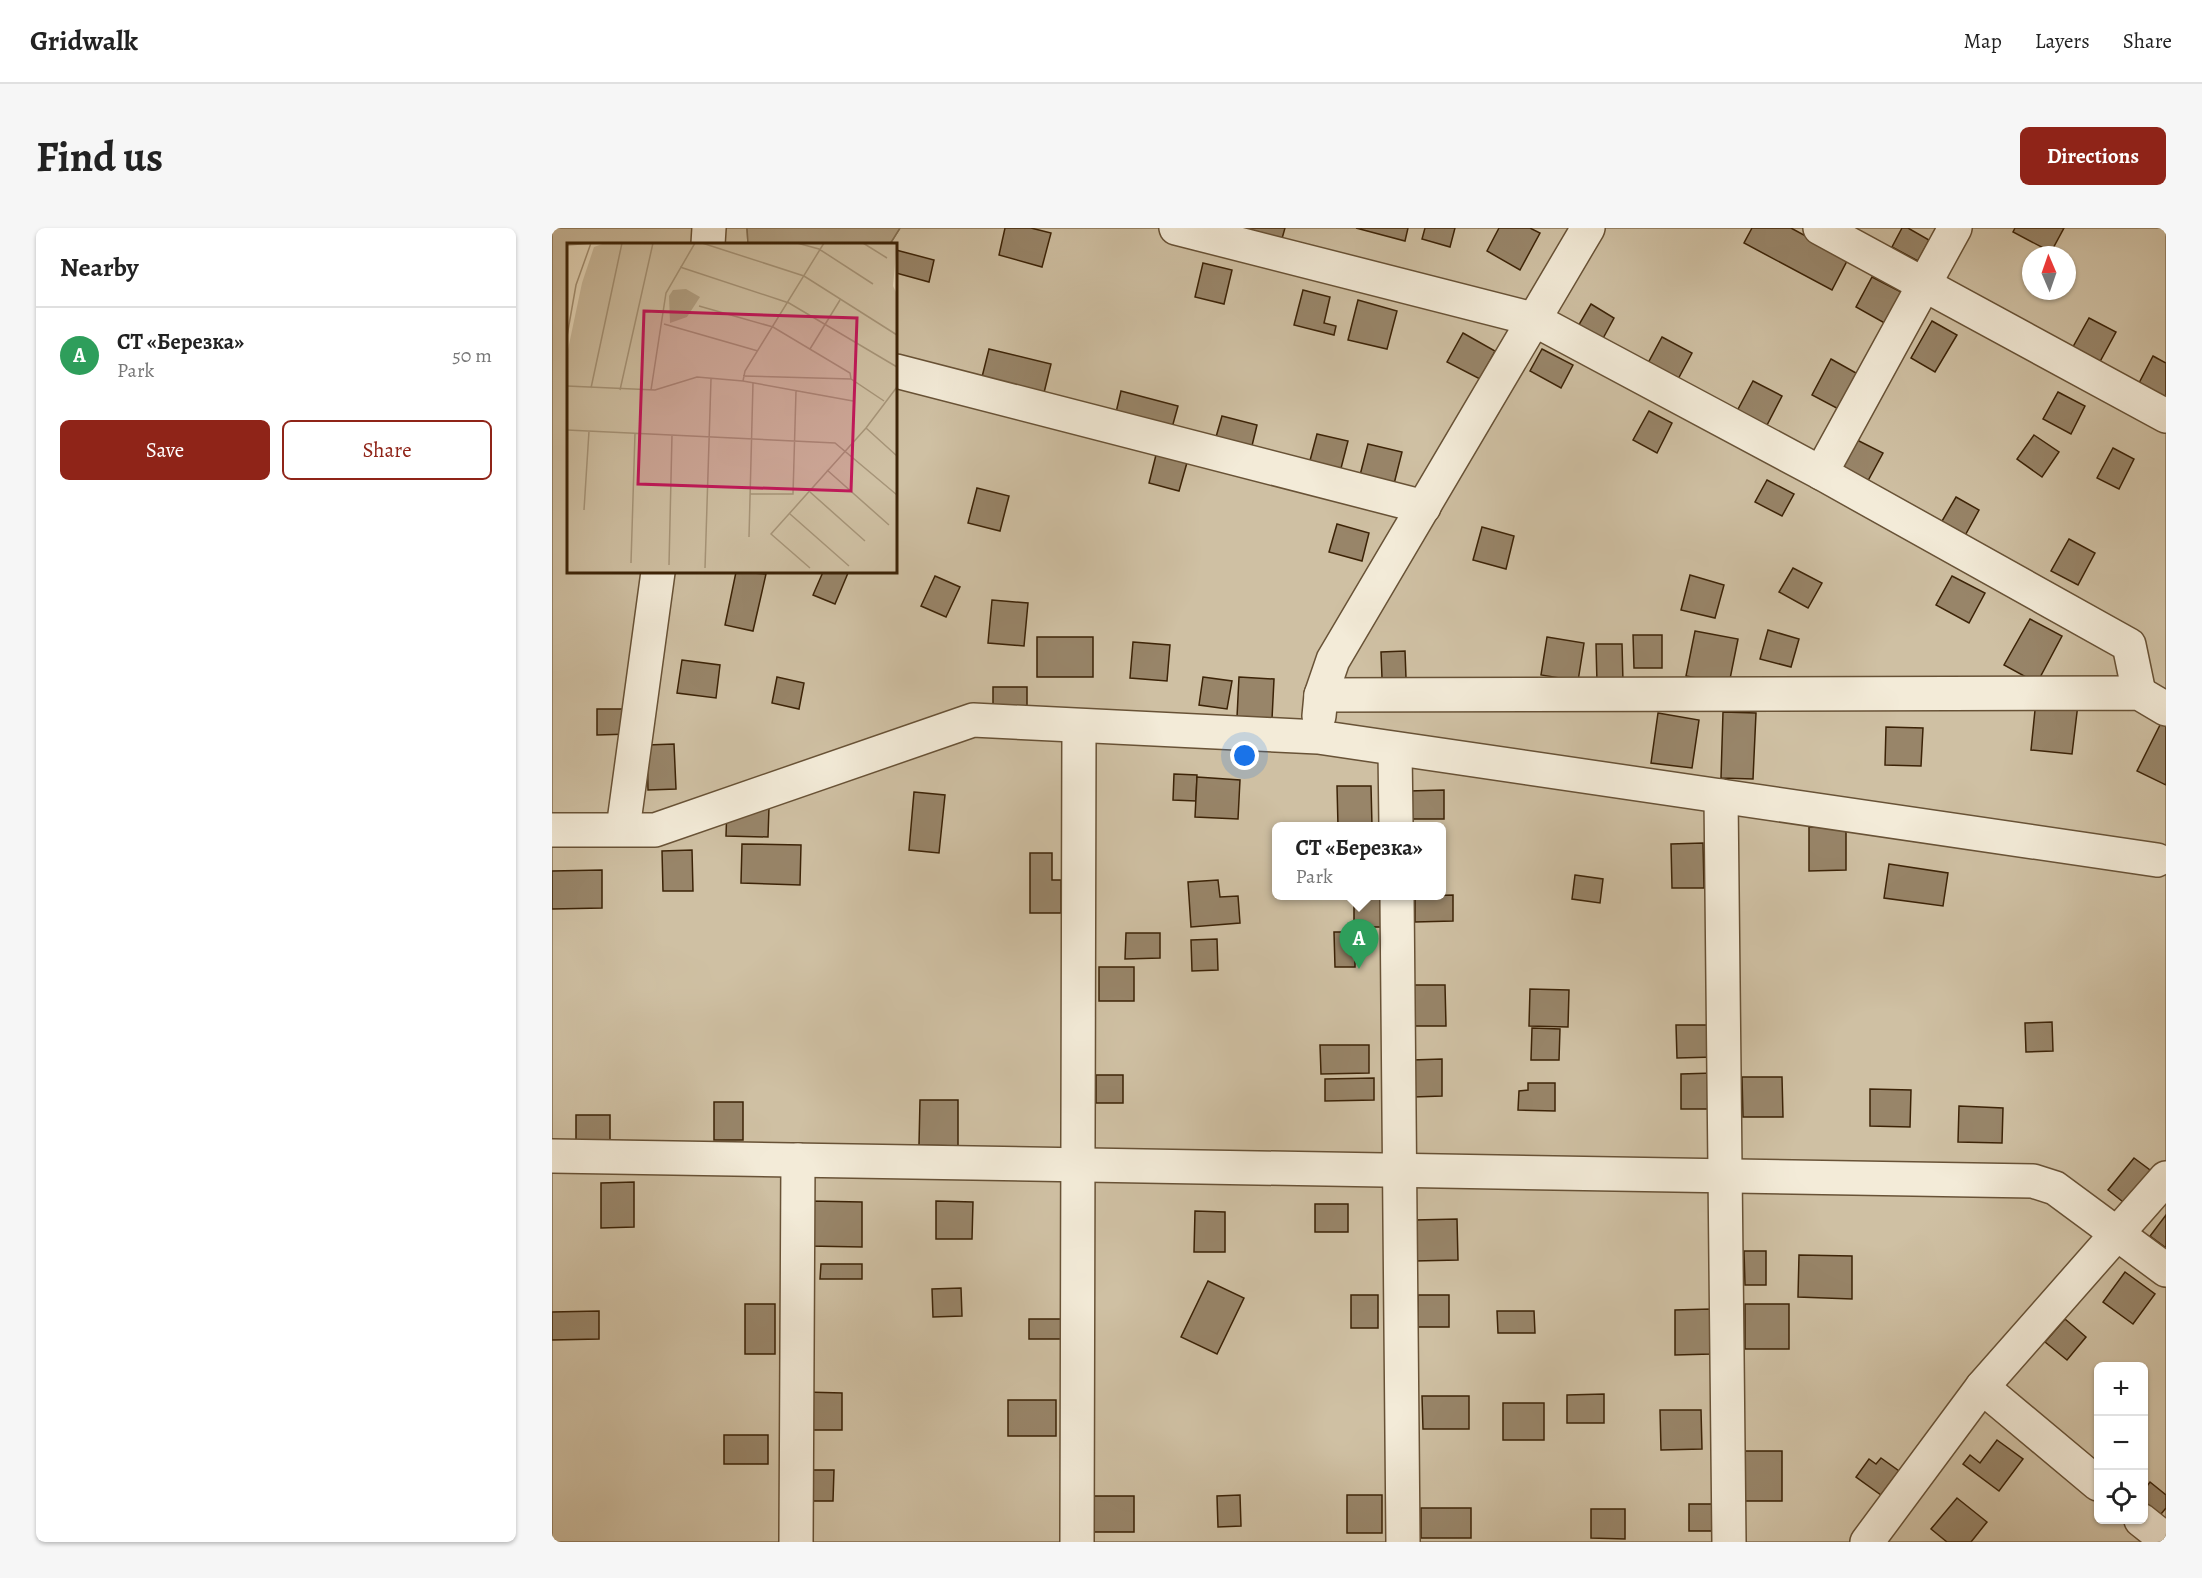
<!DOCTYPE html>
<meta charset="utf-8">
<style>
body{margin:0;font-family:Alegreya,serif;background:#f6f6f6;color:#222}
.controls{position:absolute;right:18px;bottom:18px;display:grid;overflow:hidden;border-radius:9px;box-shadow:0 2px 4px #0004}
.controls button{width:54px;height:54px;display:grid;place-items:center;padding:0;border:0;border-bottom:2px solid #e0e0e0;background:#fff;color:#222;font:30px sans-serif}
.compass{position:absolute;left:1470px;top:18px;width:54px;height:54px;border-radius:50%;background:#fff;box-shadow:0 2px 4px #0004;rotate:358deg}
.you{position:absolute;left:693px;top:528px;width:21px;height:21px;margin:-15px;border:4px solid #fff;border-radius:50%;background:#1a73e8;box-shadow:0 0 0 9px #1a73e833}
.badge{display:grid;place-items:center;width:39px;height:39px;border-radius:50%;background:#8f2418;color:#fff;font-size:20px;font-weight:700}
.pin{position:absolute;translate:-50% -50px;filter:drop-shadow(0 2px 3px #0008)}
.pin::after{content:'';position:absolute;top:32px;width:21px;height:18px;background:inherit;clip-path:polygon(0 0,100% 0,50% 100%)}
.popup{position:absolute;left:720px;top:594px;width:174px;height:78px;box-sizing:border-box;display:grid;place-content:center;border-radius:9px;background:#fff;filter:drop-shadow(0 2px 4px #0005);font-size:20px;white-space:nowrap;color:#767676}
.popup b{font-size:22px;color:#222}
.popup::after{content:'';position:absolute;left:50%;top:100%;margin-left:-12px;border:12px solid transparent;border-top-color:#fff}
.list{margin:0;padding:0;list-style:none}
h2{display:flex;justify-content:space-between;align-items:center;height:78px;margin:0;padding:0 24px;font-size:26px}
h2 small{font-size:20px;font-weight:400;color:#767676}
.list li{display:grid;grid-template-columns:39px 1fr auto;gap:18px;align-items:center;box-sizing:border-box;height:96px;padding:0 24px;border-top:2px solid #e0e0e0}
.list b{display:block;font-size:22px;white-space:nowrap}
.list p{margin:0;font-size:20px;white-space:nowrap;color:#767676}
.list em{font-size:20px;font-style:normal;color:#767676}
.actions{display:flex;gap:12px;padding:18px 24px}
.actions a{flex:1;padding:14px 0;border:2px solid #8f2418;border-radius:9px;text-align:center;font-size:21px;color:#8f2418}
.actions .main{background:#8f2418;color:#fff}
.icon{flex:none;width:33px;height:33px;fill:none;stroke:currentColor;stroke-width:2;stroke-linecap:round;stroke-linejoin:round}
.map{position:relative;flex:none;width:1614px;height:1314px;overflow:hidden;border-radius:9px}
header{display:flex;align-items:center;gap:36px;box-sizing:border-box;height:84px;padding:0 30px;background:#fff;border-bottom:2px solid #e0e0e0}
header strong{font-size:28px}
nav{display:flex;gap:33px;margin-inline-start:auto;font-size:21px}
.intro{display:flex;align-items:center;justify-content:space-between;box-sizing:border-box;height:144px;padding:0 36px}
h1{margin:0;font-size:42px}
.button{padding:15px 27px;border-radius:9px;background:#8f2418;color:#fff;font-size:21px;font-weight:700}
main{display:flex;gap:36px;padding:0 36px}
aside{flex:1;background:#fff;border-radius:9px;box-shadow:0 2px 4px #0004}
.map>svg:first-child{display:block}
.green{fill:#cfc0a3;stroke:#867255;stroke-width:1.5;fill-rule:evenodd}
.water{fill:#b1a083;stroke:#826e51;stroke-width:1.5}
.building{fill:#988569;stroke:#3c2307;stroke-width:1.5}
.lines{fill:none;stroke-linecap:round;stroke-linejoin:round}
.minor-casing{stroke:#685236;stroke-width:36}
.minor{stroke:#f3ebd8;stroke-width:33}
.inset-road{fill:none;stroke:#a69478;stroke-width:1.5}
.view{fill:#c2185b;fill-opacity:0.15;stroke:#c2185b;stroke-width:3}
.inset-edge{fill:none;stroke:#3c2307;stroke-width:3}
</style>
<header>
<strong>Gridwalk</strong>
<nav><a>Map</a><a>Layers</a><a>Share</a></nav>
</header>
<div class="intro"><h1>Find us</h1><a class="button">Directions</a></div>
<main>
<aside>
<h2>Nearby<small></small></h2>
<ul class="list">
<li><span class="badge" style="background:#2e9e5b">A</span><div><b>СТ «Березка»</b><p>Park</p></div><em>50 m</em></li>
</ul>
<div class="actions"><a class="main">Save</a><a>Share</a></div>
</aside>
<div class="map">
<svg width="1614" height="1314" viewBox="0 0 1614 1314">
<rect width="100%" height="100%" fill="#ede0c3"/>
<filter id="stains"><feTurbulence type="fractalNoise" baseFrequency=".00333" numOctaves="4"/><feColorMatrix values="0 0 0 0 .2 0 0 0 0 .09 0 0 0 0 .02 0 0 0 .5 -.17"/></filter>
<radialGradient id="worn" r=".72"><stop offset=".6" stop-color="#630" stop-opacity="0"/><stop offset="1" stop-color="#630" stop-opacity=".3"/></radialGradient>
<path class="green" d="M 0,0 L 195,0 L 196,16 L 16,16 L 16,344 L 344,344 L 344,16 L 338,16 L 348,0 L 1614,0 L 1614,1314 L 0,1314 ZM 1479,27 L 1515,27 L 1515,63 L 1479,63 ZM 724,598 L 890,598 L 890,668 L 724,668 ZM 1546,1138 L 1592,1138 L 1592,1292 L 1546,1292 Z"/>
<polygon class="water" points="195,0 348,0 338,16 196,16"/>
<g class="building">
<polygon points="453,0 479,0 499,5 490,39 447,27"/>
<polygon points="696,0 733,0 729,14 695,5"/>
<polygon points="804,0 856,0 853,13"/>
<polygon points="873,0 903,0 898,19 870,11"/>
<polygon points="947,0 978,0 988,5 968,42 935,23"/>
<polygon points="1200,0 1239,0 1296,31 1280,62 1192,15"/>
<polygon points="1350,0 1356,0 1377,12 1366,33 1340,19"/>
<polygon points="1463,0 1512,0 1499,24 1461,4"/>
<polygon points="344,22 382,32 377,54 344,45"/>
<polygon points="651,35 680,42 672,76 643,69"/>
<polygon points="1320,49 1353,66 1336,97 1304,79"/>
<polygon points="751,62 778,69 772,95 784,98 782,107 742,97"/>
<polygon points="806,72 845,83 835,121 796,112"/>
<polygon points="1039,76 1062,90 1049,114 1025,100"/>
<polygon points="1537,90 1564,104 1544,141 1517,126"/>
<polygon points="1380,93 1405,107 1383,144 1359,130"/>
<polygon points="911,105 943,123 928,151 895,134"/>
<polygon points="1110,109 1140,125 1125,153 1095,137"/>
<polygon points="437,121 499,136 490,173 428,157"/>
<polygon points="990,121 1021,137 1009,160 978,143"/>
<polygon points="1601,128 1614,135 1614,174 1584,161"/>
<polygon points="1279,131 1313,150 1294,185 1260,167"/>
<polygon points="1201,153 1230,168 1213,201 1184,185"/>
<polygon points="569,163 626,178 618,207 562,193"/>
<polygon points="1506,164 1533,178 1519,206 1491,191"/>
<polygon points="1097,183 1120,195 1105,225 1081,212"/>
<polygon points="670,188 705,197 698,226 662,216"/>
<polygon points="765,206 796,213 787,248 756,240"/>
<polygon points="1482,207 1507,224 1490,249 1465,231"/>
<polygon points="1305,212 1331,225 1312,260 1287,246"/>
<polygon points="816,216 850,224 840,264 806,255"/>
<polygon points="1561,220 1582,231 1567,261 1545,250"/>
<polygon points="605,223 636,231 627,263 597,255"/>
<polygon points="1215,252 1242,266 1230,288 1203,274"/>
<polygon points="425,260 457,268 448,303 416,295"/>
<polygon points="1404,269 1427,282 1410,313 1386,300"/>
<polygon points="785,296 817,305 810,333 777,324"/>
<polygon points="930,299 962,308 954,341 921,332"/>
<polygon points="1517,311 1543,325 1526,357 1499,343"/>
<polygon points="1241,340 1270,355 1256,380 1227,364"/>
<polygon points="184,344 214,346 201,403 173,397"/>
<polygon points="271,344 296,345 283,376 261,367"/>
<polygon points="1138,347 1172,357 1163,390 1129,382"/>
<polygon points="383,348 408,359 394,389 369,378"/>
<polygon points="1400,348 1433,365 1417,395 1384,377"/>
<polygon points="440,372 476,375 472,418 436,415"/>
<polygon points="1478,391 1510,408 1485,455 1452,437"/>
<polygon points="1216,402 1247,411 1239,439 1208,431"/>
<polygon points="1143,403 1186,411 1177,456 1134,448"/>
<polygon points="1081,407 1110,407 1110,440 1082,440"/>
<rect x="485" y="409" width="56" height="40"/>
<polygon points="995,409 1032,415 1026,453 989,447"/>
<polygon points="581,414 618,417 615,453 578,450"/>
<polygon points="1044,416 1070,416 1071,454 1045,455"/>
<polygon points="853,423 854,450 830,450 829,424"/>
<polygon points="130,432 168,437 164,470 125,465"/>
<polygon points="225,449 252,455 247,481 220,475"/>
<polygon points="651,449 680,453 675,481 647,477"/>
<polygon points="687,449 722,451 720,491 685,489"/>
<polygon points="441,459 475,459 475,481 441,480"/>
<polygon points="1484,472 1526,476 1520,526 1479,522"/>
<polygon points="45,481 77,481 78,506 45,507"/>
<polygon points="1171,484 1204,485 1201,551 1169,550"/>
<polygon points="1106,485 1147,492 1140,540 1099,535"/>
<polygon points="1609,495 1614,498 1614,557 1585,543"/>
<polygon points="1334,499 1371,500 1369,538 1333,537"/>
<polygon points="122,516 124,561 96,562 95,517"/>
<polygon points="622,546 645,547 644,573 621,572"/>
<polygon points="645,549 688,552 686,591 643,589"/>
<polygon points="785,558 819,558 820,598 786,598"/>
<polygon points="892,562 892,591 858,591 857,563"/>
<polygon points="362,564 393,567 387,625 357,622"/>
<polygon points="175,578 217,579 216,609 174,608"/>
<polygon points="1257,599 1294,599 1294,642 1257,643"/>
<polygon points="1151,615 1152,660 1120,660 1119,616"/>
<polygon points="190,616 249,617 248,657 189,655"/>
<polygon points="140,622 141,663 111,663 110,623"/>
<polygon points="478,625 500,625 500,652 509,652 509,685 478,685"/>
<polygon points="1337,636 1396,645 1391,678 1332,670"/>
<polygon points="50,642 50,680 0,681 0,643"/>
<polygon points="1023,647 1051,651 1048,675 1020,671"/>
<polygon points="666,652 668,669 686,668 688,695 639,699 636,654"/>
<polygon points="901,667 901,693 863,694 863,668"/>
<rect x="802" y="668" width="27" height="31"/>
<polygon points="782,704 803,704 803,739 783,739"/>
<polygon points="574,705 608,705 608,730 573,731"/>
<polygon points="665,711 666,742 640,743 639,712"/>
<rect x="547" y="739" width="35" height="34"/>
<polygon points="855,757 893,757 894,798 856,798"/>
<polygon points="978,761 1017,762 1016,799 977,798"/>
<polygon points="1500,794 1501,823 1474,824 1473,795"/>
<polygon points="1124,797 1162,797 1163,829 1125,830"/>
<polygon points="980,800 1008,801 1007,832 979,832"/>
<polygon points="768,817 817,817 817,845 769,846"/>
<polygon points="890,831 890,868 861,869 860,832"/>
<polygon points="1161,845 1162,881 1129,881 1129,846"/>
<rect x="544" y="847" width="27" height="28"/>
<polygon points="1190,849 1230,849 1231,889 1191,889"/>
<polygon points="822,850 822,872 773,873 773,851"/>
<polygon points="976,855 1003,855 1003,883 966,882 967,863 976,862"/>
<polygon points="1318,861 1359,862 1358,899 1318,898"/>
<polygon points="368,872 406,872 406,918 367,917"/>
<rect x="162" y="874" width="29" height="38"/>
<polygon points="1407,878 1451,880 1450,915 1406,914"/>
<polygon points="24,887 58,887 58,919 24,920"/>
<polygon points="1582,930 1606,948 1580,981 1556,962"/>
<polygon points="82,954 82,999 49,1000 49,955"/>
<polygon points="257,973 310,974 310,1019 256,1018"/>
<polygon points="384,973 421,974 420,1011 384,1011"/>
<rect x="763" y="976" width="33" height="28"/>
<polygon points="643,983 673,984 673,1024 642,1024"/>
<polygon points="1614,987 1614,1020 1598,1008"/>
<polygon points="905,991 906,1032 863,1033 863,992"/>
<polygon points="1192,1023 1214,1023 1214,1057 1193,1057"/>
<polygon points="1247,1027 1300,1028 1300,1071 1246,1069"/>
<polygon points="269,1036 310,1036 310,1051 268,1051"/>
<polygon points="1573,1044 1603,1066 1581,1096 1551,1074"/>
<polygon points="656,1053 692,1070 665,1126 629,1109"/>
<polygon points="409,1060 410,1088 381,1089 380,1061"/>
<rect x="799" y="1067" width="27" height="33"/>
<rect x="866" y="1067" width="31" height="32"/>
<rect x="193" y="1076" width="30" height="50"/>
<rect x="1193" y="1076" width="44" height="45"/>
<polygon points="1159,1081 1159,1126 1123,1127 1123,1082"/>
<polygon points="47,1083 47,1111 0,1112 0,1084"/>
<polygon points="945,1083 982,1083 983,1105 946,1105"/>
<rect x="477" y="1091" width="34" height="20"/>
<polygon points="1513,1091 1534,1109 1515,1132 1493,1114"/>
<polygon points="253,1164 290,1165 290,1202 253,1202"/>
<polygon points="1052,1166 1052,1195 1015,1195 1015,1167"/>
<polygon points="870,1168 917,1168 917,1201 871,1201"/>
<rect x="456" y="1172" width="48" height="36"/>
<rect x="951" y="1175" width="41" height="37"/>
<polygon points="1108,1182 1149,1182 1150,1221 1109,1222"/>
<rect x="172" y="1207" width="44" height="29"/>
<polygon points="1445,1212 1471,1231 1447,1263 1411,1236 1418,1227 1428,1235"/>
<rect x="1193" y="1223" width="37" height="50"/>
<polygon points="1329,1230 1347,1243 1329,1267 1304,1249 1317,1231 1324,1236"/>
<polygon points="255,1242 282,1242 281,1273 254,1273"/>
<polygon points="1598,1254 1614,1267 1614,1280 1604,1292 1592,1282 1592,1262"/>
<polygon points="688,1267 689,1298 666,1299 665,1268"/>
<rect x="795" y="1267" width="35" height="38"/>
<rect x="538" y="1268" width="44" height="36"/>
<polygon points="1405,1270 1435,1294 1419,1314 1395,1314 1379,1301"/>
<rect x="1137" y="1276" width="23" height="27"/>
<rect x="869" y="1280" width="50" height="30"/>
<polygon points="1039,1281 1073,1281 1073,1311 1039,1310"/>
</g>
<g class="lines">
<defs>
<g id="minor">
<polyline points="624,0 981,91 1269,245 1577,417 1587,465"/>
<polyline points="1268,0 1614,188"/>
<polyline points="156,16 157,0"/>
<polyline points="344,143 872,279"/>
<polyline points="1269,245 1403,0"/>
<polyline points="769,467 1587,465 1614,481"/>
<polyline points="767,488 769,467 781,432 1036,0"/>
<polyline points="843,521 844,598"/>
<polyline points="1169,568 1177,1314"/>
<polyline points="71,601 106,344"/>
<polyline points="0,602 103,602 421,492 766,509 1605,632"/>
<polyline points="845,668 851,1314"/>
<polyline points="0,928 1481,953 1503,960 1614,1042"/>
<polyline points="1430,1159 1546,1256"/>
<polyline points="1589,1292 1614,1312"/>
<polyline points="244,1314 246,932"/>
<polyline points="525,1314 527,498"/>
<polyline points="1315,1314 1430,1159 1614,950"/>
</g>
</defs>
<use href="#minor" class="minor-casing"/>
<use href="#minor" class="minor"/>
</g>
<g transform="translate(15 15)">
<rect width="330" height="330" fill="#ede0c3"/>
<path d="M 38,0 L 330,0 L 326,43 L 330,51 L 330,330 L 0,330 L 0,111 L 15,40 L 27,4 Z" fill="#cfc0a3"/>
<path d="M 119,46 L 133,54 L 120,74 L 103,80 L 102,53 L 106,47 Z" fill="#b1a083"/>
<path class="inset-road" d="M 135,0 L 237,33 L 330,92M 230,0 L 252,6 L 306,41M 296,0 L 320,15M 0,2 L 28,0M 113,24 L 222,60 L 330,124M 132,63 L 206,84 L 283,130 L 284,136M 97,81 L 191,108M 0,93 L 9,42 L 24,0M 243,106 L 273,57M 176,133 L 284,136 L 317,158M 176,138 L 178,128 L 257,0M 0,143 L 88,147 L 130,134 L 176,138 L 286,158M 24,145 L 55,0M 53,147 L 86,0M 84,147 L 99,50 L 128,0M 299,185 L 330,213M 0,187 L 268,200 L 330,252M 260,227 L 322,282M 243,249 L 298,298M 183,251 L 226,251 L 229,148M 17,267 L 22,188M 223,271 L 282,323M 182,294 L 186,140M 64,320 L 68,190M 102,322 L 105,192M 138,325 L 144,136M 243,325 L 204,291 L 299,185 L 330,144"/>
<path class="view" d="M 77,68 L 290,75 L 284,248 L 71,241 Z"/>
<rect width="330" height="330" class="inset-edge"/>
</g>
<rect width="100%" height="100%" filter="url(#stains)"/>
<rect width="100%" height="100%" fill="url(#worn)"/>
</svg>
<div class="controls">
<button>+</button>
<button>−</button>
<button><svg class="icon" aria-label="locate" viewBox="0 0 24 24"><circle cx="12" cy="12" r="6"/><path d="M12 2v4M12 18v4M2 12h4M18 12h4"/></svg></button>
</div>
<svg class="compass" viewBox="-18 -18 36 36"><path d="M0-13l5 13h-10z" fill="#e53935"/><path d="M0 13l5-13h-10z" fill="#767676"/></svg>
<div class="you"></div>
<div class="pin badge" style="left:807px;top:741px;background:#2e9e5b">A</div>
<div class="popup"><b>СТ «Березка»</b>Park</div>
</div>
</main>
